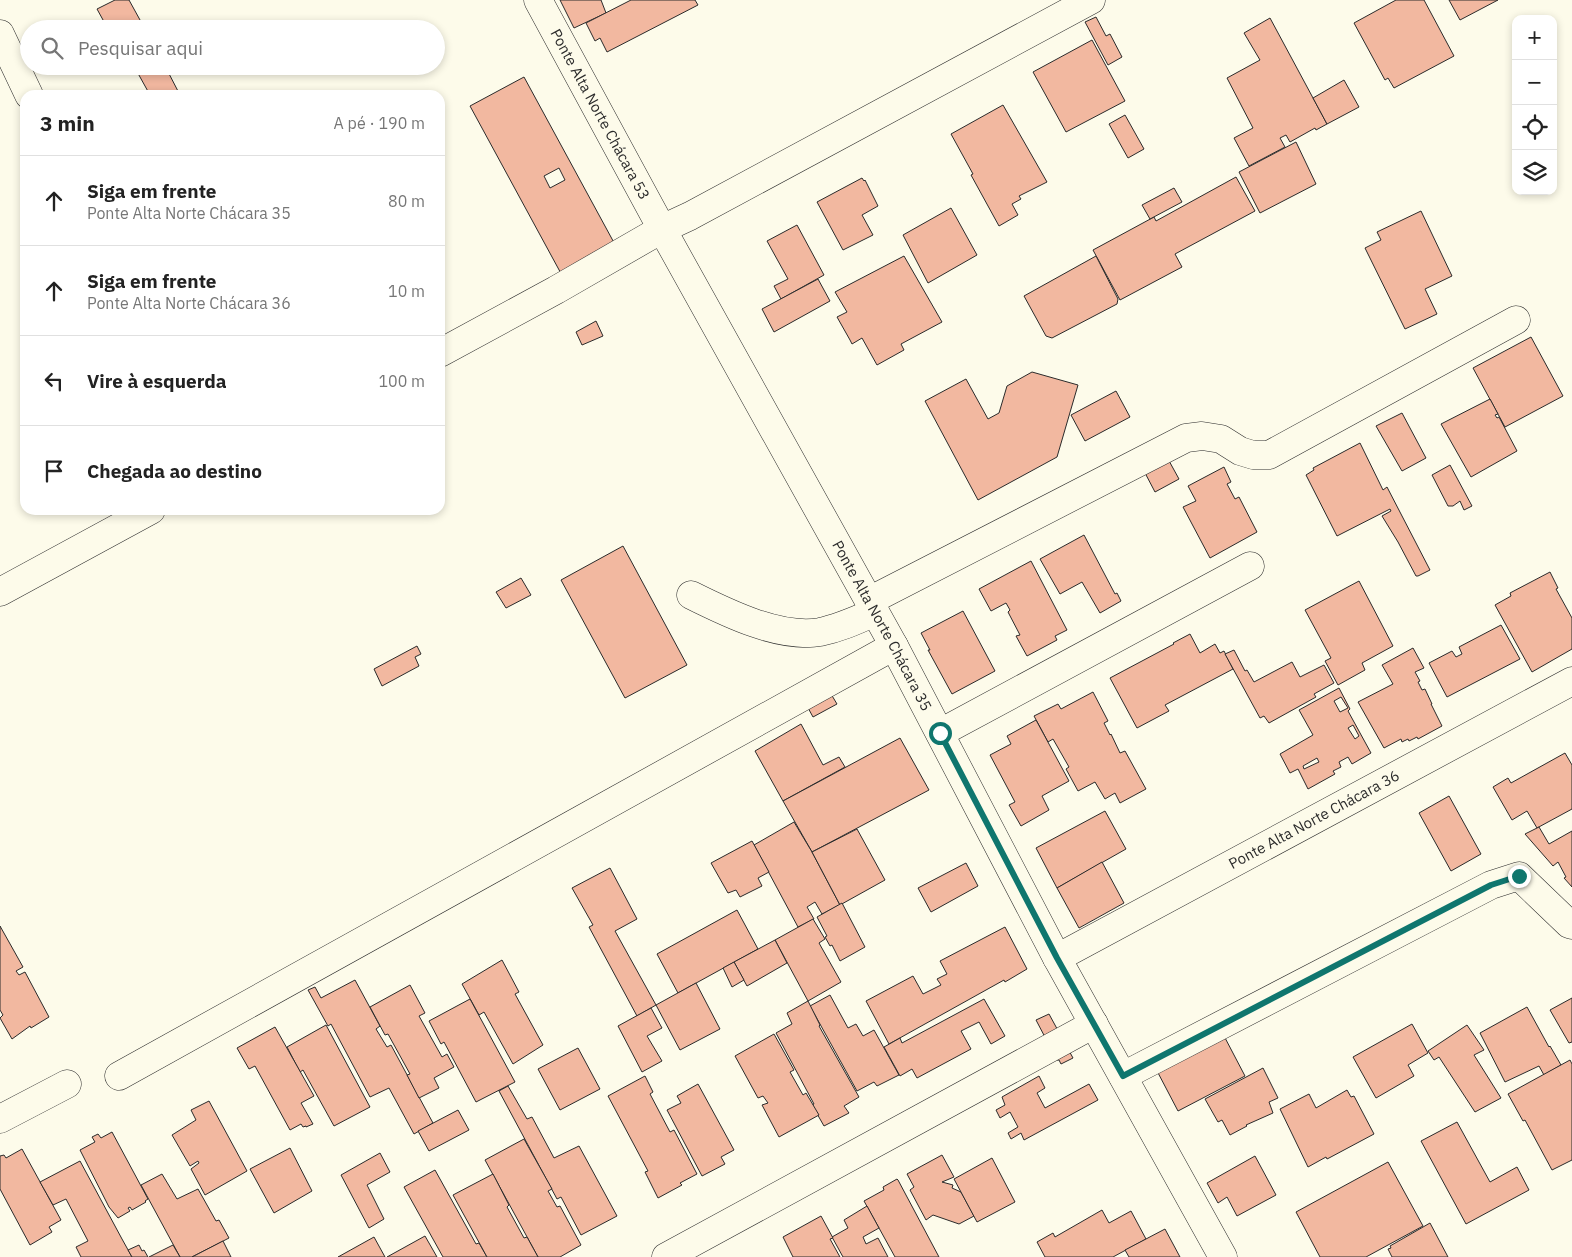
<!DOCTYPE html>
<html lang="pt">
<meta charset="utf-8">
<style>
body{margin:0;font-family:"IBM Plex Sans",sans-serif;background:#f2f2f2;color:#222}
.controls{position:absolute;right:15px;top:15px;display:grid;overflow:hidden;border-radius:10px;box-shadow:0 2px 8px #0003}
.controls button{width:45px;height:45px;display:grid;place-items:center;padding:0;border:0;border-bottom:1px solid #e0e0e0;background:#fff;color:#222;font:25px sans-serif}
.stop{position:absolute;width:15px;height:15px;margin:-11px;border:4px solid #0f766e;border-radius:50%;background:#fff}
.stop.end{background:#0f766e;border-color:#fff;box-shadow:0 1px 5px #0008}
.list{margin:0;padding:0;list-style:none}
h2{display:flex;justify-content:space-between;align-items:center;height:65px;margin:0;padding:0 20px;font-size:21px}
h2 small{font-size:16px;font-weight:400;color:#767676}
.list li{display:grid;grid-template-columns:32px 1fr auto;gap:15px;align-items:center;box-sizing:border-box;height:90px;padding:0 20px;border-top:1px solid #e0e0e0}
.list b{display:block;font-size:19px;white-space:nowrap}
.list p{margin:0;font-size:16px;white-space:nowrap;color:#767676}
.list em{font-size:16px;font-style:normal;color:#767676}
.icon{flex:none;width:28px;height:28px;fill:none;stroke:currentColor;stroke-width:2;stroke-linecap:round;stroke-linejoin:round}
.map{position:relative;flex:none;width:1572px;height:1257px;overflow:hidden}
.search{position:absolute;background:#fff;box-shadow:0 2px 8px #0003;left:20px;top:20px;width:425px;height:55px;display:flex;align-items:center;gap:12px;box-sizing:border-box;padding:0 18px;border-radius:28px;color:#767676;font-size:19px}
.panel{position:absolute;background:#fff;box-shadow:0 2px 8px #0003;left:20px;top:90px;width:425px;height:425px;border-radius:15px}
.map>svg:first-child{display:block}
.building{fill:#f2b8a0;stroke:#2b2b2b;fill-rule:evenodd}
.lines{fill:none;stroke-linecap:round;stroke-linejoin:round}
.minor-casing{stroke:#2b2b2b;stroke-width:29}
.minor{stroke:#fdfbea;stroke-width:28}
.route{stroke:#0f766e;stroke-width:6}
.labels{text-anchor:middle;stroke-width:4;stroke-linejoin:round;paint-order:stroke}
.street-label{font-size:15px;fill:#2b2b2b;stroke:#fdfbea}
</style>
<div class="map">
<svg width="1572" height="1257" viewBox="0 0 1572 1257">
<rect width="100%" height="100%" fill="#fdfbea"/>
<g class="building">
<polygon points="115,0 129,0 145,29 108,29 97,9"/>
<polygon points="560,0 601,0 606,13 574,28"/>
<polygon points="631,0 695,0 698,5 607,52 600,38 595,41 586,23"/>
<polygon points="1396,0 1424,0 1454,56 1394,88 1388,78 1385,80 1354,23"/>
<polygon points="1449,0 1498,0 1460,20"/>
<polygon points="1096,17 1106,36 1110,34 1122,57 1108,65 1085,22"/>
<polygon points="1270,18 1327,124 1316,130 1315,128 1290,142 1286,135 1280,138 1285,147 1249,166 1234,138 1253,128 1227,78 1260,60 1244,33"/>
<polygon points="1092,40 1125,101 1066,132 1033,72"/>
<polygon points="130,66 165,66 180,95 150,95 135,68 132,70"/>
<path d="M 524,77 L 618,250 L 564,279 L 470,106 ZM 559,168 L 565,180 L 550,188 L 544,176 Z"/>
<polygon points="1344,80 1359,107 1327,124 1313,98"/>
<polygon points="1003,105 1047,182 1019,196 1021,199 1012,204 1018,215 999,226 971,175 973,174 951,134"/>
<polygon points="1125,115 1144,149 1128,158 1109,124"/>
<polygon points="1296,142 1316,184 1260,213 1239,172"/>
<polygon points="1236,177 1255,211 1175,254 1182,267 1120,300 1093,250 1154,217 1156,221"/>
<polygon points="862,178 864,181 865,180 878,206 862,215 873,235 843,250 817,202"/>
<polygon points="1174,188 1182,202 1150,219 1142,205"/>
<polygon points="951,208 977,255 928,283 903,235"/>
<polygon points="1421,211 1452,276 1425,289 1437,314 1405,329 1365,248 1381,240 1377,232"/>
<polygon points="797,225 824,275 781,299 774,286 788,279 767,241"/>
<polygon points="904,256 942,322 901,344 904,350 877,365 862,338 852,344 850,340 837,317 847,312 835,292"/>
<polygon points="1096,256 1118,299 1117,304 1052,338 1046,336 1024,296"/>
<polygon points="818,279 830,301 774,332 762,309"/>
<polygon points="596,321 603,336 582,345 576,332"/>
<polygon points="1531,337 1563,396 1505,427 1473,368"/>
<polygon points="1032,372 1078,385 1057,457 978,500 925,401 966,379 988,419 999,413 1007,386"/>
<polygon points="1116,391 1130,417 1085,441 1071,415"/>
<polygon points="1490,399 1498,414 1495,415 1497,418 1499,417 1517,451 1471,477 1441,424"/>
<polygon points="1402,413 1426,458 1402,471 1376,426"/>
<polygon points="1360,443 1383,490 1387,487 1430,570 1418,576 1416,576 1398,542 1382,516 1391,511 1390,509 1337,536 1306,475 1314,470 1313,468"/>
<polygon points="1168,459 1179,479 1155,492 1144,471"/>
<polygon points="1450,465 1472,506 1464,510 1460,501 1453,506 1448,506 1432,475"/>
<polygon points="1224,467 1231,482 1227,484 1235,499 1239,497 1257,532 1210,558 1183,507 1196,501 1188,486"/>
<polygon points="1084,535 1115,594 1117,593 1121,601 1100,613 1082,582 1060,594 1040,559"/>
<polygon points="623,546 687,665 625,698 561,580"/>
<polygon points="1031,561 1067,630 1055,636 1057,640 1027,656 1016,636 1020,635 1008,612 1010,610 1006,603 991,611 979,589"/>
<polygon points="1550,572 1558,588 1556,589 1572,618 1572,649 1532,672 1495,605 1511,596 1510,593"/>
<polygon points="521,578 531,595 506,608 496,592"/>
<polygon points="1359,581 1393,646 1362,663 1365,670 1338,685 1325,661 1331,658 1305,610"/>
<polygon points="963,611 995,671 952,694 928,650 930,650 921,633"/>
<polygon points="1501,625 1520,659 1447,697 1429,663 1452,651 1456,657 1462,654 1459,647"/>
<polygon points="1190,634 1200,653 1215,644 1220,653 1224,651 1233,669 1165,705 1169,711 1137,728 1110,678 1174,644 1173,643"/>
<polygon points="417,646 421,654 415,657 419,666 382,686 374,669"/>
<polygon points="1413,648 1424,668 1415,672 1420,681 1418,682 1422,690 1425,689 1432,704 1431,704 1442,726 1418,739 1417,737 1409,741 1408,739 1402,742 1401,739 1384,748 1358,702 1393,684 1382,665"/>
<polygon points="1234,650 1245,671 1247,670 1254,682 1292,662 1300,677 1324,665 1334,683 1314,694 1316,697 1269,723 1264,716 1260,718 1225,654"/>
<path d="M 1339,688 L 1350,709 L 1348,711 L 1371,753 L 1352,764 L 1348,757 L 1339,762 L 1341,767 L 1333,771 L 1335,774 L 1308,789 L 1298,769 L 1290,773 L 1280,754 L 1313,735 L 1299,710 ZM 1341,697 L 1348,708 L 1340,712 L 1334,701 ZM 1353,725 L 1359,736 L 1355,739 L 1348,728 ZM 1317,758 L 1319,762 L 1304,769 L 1303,766 Z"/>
<polygon points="1093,692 1108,721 1104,723 1110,735 1111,734 1120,753 1125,751 1146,789 1120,803 1115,793 1105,799 1095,782 1078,791 1066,769 1069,767 1053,739 1048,742 1034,716 1058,704 1061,709"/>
<polygon points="831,694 837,704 813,717 807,706"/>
<polygon points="1036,720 1069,781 1042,796 1049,810 1021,826 1009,805 1015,802 990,755 1011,744 1007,736"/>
<polygon points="801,724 823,765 839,757 845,767 783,801 755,751"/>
<polygon points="900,738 929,790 812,852 783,801"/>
<polygon points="1565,753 1572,765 1572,809 1537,828 1527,811 1512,820 1493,787 1508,778 1511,783"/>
<polygon points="1449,796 1481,854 1451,871 1419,813"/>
<polygon points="1105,811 1126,849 1057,888 1036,848"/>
<polygon points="794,822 812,852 840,905 822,914 815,902 807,907 814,919 798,927 754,845"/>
<polygon points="1539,827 1549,844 1572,831 1572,887 1564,878 1566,877 1558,862 1553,866 1525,834"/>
<polygon points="857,829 885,880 840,905 812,852"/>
<polygon points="752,841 769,872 758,878 762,886 740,897 736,890 728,893 711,863"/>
<polygon points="1102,862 1124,903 1079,928 1057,888"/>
<polygon points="966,863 978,886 931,912 918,888"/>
<polygon points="610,868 637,919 615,931 656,1005 637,1016 589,927 593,925 572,888"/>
<polygon points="842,903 865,947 840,961 832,945 830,946 825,937 827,936 817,917"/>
<polygon points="737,910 758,949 678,993 657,954"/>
<polygon points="813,919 825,939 819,943 841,982 808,1001 775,940"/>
<polygon points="0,926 23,967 16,971 19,975 25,972 49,1017 31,1028 30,1026 12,1039 0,1018 3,1015 0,1010"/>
<polygon points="1005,927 1027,969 1005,982 1004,980 889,1044 866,1001 913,976 923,994 941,985 937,979 947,974 940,961"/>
<polygon points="775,940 787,963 747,986 734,962"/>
<polygon points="502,960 519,992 515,994 543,1045 513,1064 484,1012 479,1015 462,984"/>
<polygon points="734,962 744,980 732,987 723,968"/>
<polygon points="355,980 380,1026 376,1029 387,1047 391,1045 433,1123 414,1134 389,1088 370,1097 331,1024 328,1026 308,990 315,987 321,998"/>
<polygon points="696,983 720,1029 680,1050 656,1005"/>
<polygon points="410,985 425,1013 419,1016 442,1057 447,1054 454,1067 434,1078 439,1088 419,1098 407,1075 410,1074 388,1034 385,1035 370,1007"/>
<polygon points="830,995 848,1028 856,1024 863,1036 874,1030 899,1075 877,1086 874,1082 857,1091 810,1006"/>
<polygon points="1572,998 1572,1042 1569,1043 1550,1010"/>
<polygon points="470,999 515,1082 476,1102 444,1042 441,1044 429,1021"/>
<polygon points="984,999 1005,1036 991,1044 979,1022 961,1031 971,1049 917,1078 912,1069 900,1076 884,1047 900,1038 902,1043"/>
<polygon points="808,1001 820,1025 819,1026 859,1097 844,1106 849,1113 824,1126 812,1105 814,1104 776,1033 792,1024 787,1013"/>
<polygon points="1527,1007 1549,1047 1550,1046 1561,1065 1544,1075 1539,1066 1505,1082 1480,1033"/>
<polygon points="651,1008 662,1028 647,1036 662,1061 642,1072 618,1026"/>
<polygon points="1049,1014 1073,1058 1061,1064 1059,1060 1057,1060 1036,1020"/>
<polygon points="1412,1024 1428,1053 1408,1065 1414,1076 1376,1098 1353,1057"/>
<polygon points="326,1025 370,1107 334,1126 303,1070 300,1072 287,1047"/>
<polygon points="1467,1025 1484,1050 1474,1055 1501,1098 1475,1112 1439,1057 1434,1060 1428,1051"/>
<polygon points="275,1027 314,1096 301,1103 313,1124 306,1127 306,1126 303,1127 301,1124 290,1130 255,1066 249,1069 237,1048"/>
<polygon points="774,1034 794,1070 790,1072 803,1095 806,1093 819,1115 779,1137 762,1105 768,1103 763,1096 758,1098 735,1056"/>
<polygon points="1223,1034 1245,1076 1178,1111 1156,1069"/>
<polygon points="578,1048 600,1089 560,1110 538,1069"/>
<polygon points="1570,1060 1572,1064 1572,1160 1552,1170 1525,1120 1523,1121 1508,1094"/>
<polygon points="1263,1068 1278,1098 1269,1102 1273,1113 1246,1125 1247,1126 1230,1135 1222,1120 1218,1122 1205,1099"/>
<polygon points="645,1076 653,1092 650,1094 670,1132 674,1130 697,1174 680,1183 682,1185 658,1198 645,1172 648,1171 608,1096"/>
<polygon points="1039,1076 1045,1088 1037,1093 1045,1108 1089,1084 1098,1100 1024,1140 1021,1133 1011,1139 1008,1133 1018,1127 1010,1112 1000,1118 996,1110 1005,1105 1002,1097"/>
<polygon points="698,1084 734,1150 721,1157 725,1164 702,1176 667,1110 681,1103 677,1096"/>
<polygon points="508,1086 527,1119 532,1117 554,1158 579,1146 617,1216 581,1235 561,1197 557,1199 499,1091"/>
<polygon points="1347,1090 1351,1097 1354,1096 1374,1134 1329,1158 1327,1159 1326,1157 1308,1167 1280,1109 1309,1094 1316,1108"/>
<polygon points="209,1101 247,1171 205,1195 191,1169 199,1163 198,1161 190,1166 172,1135 196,1120 191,1110"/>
<polygon points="458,1110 469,1130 429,1151 418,1131"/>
<polygon points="1457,1122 1490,1182 1517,1167 1529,1190 1466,1224 1421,1141"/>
<polygon points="112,1132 148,1199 145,1201 146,1202 132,1210 130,1207 128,1208 130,1211 118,1218 109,1207 80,1150 95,1142 92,1137 98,1134 101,1138"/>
<polygon points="524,1139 552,1189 548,1191 557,1207 560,1206 581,1245 560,1257 538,1257 485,1160"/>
<polygon points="290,1148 312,1191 274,1213 250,1169"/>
<polygon points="22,1149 61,1220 49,1227 52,1232 30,1245 0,1189 0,1156 4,1155 6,1158"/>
<polygon points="380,1153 390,1172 367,1185 384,1219 369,1228 341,1175"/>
<polygon points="942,1155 954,1177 942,1182 953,1185 952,1188 961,1192 974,1216 959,1224 933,1215 926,1220 910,1190 914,1187 907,1174"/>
<polygon points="1255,1156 1276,1195 1237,1216 1227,1197 1218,1203 1207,1183"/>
<polygon points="992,1158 1015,1202 977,1222 954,1179"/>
<polygon points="80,1161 122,1239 132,1257 81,1257 76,1247 88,1241 66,1199 53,1205 40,1182"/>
<polygon points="1388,1162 1423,1226 1366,1257 1320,1257 1296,1212"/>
<polygon points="435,1170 476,1244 479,1243 487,1257 443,1257 404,1187"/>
<polygon points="162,1174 177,1199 198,1189 216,1221 219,1220 229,1238 192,1257 180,1257 141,1185"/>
<polygon points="493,1174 509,1205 507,1207 524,1238 527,1237 538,1257 487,1257 453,1195"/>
<polygon points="897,1179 898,1180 939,1257 895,1257 879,1228 864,1201 884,1190 883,1187"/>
<polygon points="867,1206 879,1228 863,1237 866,1244 878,1238 888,1257 843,1257 832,1237 848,1228 844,1220"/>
<polygon points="1102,1210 1109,1223 1131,1211 1146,1239 1113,1257 1045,1257 1037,1242 1053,1233 1055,1237"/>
<polygon points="821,1216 833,1238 830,1239 840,1257 793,1257 783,1237"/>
<polygon points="1430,1223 1448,1257 1392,1257 1388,1249 1391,1248 1390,1246"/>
<polygon points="1165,1229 1180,1257 1129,1257 1125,1250"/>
<polygon points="425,1236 437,1257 387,1257"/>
<polygon points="374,1237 385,1257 338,1257"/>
<polygon points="223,1241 231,1257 192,1257"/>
<polygon points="139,1245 142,1251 144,1250 148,1257 132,1257 128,1250"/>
<polygon points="173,1245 180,1257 149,1257"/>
</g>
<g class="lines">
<defs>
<g id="minor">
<path id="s1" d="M 538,0 L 662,229 L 894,646 L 1057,958 L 1223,1257"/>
<polyline points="0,34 29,95"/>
<polyline points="440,353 556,290 662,229 690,216 1091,0"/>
<polyline points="0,592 151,510"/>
<path d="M 691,595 C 727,613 780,639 820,632 C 840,628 857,620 875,612"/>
<polyline points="869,601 1186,438 1202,436 1221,439 1240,451 1253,455 1269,455 1516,320"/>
<polyline points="940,733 1250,566"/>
<path id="s2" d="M 1057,958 L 1572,681"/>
<polyline points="119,1076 894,646"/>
<polyline points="1123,1076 1491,885 1519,876 1569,924 1572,925"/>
<polyline points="0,1119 67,1084"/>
<polyline points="666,1257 1094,1024"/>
</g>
</defs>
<use href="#minor" class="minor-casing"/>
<use href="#minor" class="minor"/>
</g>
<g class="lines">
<polyline class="route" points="940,733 1057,958 1123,1076 1491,885 1519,876"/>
</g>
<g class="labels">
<g class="street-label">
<text dy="5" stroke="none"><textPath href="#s1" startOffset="130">Ponte Alta Norte Chácara 53</textPath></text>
<text dy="5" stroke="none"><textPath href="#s1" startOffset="714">Ponte Alta Norte Chácara 35</textPath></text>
<text dy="5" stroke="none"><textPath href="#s2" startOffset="292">Ponte Alta Norte Chácara 36</textPath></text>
</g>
</g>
</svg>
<div class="controls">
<button>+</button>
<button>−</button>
<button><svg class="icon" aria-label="locate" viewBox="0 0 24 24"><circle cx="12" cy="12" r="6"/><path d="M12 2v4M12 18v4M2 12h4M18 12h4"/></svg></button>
<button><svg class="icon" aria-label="layers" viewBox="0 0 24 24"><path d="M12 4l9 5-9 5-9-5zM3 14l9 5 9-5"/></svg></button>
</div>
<div class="stop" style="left:940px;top:733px"></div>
<div class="stop end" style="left:1519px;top:876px"></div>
<div class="search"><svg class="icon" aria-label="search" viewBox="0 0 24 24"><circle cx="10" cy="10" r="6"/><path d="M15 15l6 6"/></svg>Pesquisar aqui</div>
<section class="panel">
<h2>3 min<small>A pé · 190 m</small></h2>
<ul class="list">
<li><svg class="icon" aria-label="ahead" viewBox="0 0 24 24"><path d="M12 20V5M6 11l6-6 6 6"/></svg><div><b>Siga em frente</b><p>Ponte Alta Norte Chácara 35</p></div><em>80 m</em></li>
<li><svg class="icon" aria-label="ahead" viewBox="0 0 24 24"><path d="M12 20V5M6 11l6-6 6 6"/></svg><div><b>Siga em frente</b><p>Ponte Alta Norte Chácara 36</p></div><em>10 m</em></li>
<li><svg class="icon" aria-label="left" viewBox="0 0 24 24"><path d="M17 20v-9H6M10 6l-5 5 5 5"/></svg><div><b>Vire à esquerda</b></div><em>100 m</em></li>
<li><svg class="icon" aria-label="arrive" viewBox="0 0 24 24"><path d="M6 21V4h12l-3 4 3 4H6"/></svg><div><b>Chegada ao destino</b></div></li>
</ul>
</section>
</div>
